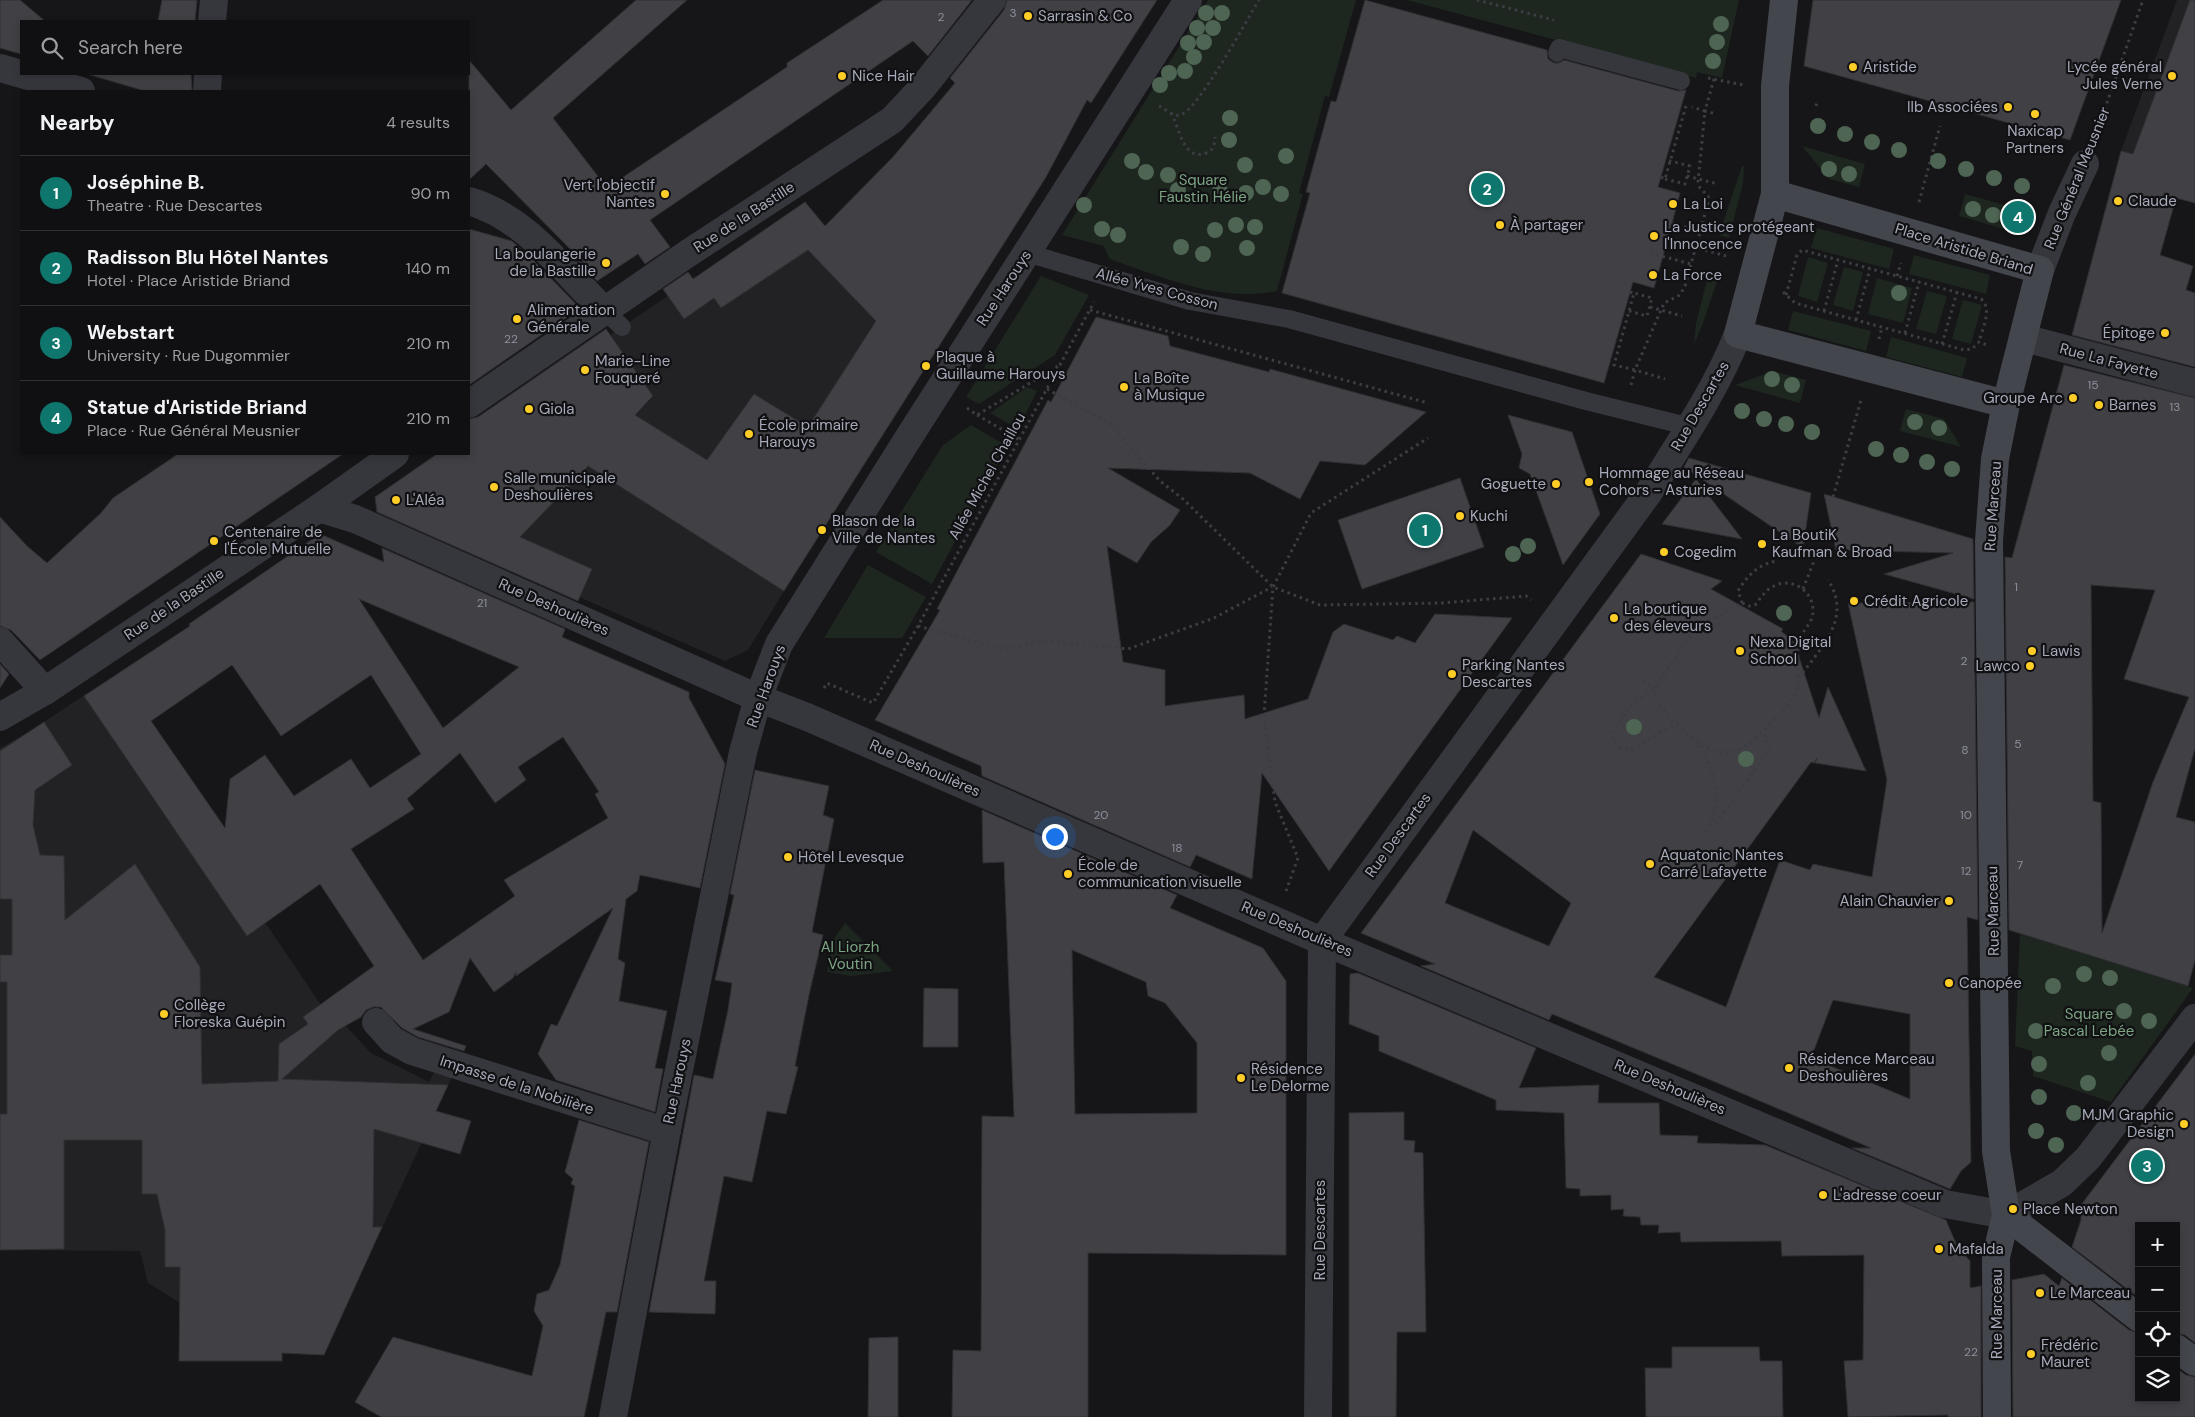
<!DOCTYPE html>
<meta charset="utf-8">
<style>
body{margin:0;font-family:"DM Sans",sans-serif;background:#19191b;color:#f1f3f6}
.controls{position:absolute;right:15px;bottom:15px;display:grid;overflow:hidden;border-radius:0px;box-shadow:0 2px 8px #0003}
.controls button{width:45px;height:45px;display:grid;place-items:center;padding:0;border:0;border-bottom:1px solid #303032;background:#101012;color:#f1f3f6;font:25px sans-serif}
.you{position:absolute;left:1054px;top:836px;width:18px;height:18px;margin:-12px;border:4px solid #fff;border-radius:50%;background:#1a73e8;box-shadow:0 0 0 8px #1a73e833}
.badge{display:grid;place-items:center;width:32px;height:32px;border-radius:50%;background:#0f766e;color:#fff;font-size:16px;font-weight:700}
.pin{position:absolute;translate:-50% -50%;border:2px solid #fff;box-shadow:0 1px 5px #0006}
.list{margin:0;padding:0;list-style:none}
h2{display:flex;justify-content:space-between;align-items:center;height:65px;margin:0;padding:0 20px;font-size:21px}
h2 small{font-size:16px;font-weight:400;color:#9c9d9f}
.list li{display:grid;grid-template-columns:32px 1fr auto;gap:15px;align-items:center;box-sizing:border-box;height:75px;padding:0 20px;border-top:1px solid #303032}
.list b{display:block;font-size:19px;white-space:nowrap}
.list p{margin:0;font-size:16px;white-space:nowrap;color:#9c9d9f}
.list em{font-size:16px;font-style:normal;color:#9c9d9f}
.icon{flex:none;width:28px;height:28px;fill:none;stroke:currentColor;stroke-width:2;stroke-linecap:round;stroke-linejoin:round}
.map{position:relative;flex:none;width:2195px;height:1417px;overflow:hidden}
.search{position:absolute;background:#101012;box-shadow:0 2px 8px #0003;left:20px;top:20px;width:450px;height:55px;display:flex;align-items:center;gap:12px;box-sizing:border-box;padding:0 18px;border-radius:0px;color:#9c9d9f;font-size:19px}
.panel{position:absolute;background:#101012;box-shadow:0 2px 8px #0003;left:20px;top:90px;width:450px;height:365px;border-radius:0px}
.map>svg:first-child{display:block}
.built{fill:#222225}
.green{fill:#1d261f}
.building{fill:#404045;stroke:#303034;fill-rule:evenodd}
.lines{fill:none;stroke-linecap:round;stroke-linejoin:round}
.path{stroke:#3c3e44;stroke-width:3;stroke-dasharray:2.5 4;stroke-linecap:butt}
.service{stroke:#36373d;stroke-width:18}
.minor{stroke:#36373d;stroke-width:28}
.secondary{stroke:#44464d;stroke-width:28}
.tree{fill:#4e6553}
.poi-dot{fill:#ffcd27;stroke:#111113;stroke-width:2}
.labels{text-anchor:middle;stroke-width:4.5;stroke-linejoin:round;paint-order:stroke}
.number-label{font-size:12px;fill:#8d909c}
.poi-label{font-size:15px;fill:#a7aab9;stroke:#111113;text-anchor:start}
.street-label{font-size:15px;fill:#a7aab9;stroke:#111113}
.park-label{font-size:15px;fill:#7ca583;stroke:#111113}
</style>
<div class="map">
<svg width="2195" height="1417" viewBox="0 0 2195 1417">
<rect width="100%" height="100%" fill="#161618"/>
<g class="built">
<polygon points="2177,0 2195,0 2195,171 2121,151"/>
<polygon points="808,250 892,296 784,591 748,650 725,661 579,597 517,538 653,397 610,335 668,296 684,319 714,298 721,308"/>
<polygon points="103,683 338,1030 344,1024 371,1053 429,1082 436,1068 453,1075 339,1321 179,1330 179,1302 148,1283 140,1251 0,1250 0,748 30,731"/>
</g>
<g class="green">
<path d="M 1208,0 L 1356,0 L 1329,97 L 1325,96 L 1299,193 L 1303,194 L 1277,291 C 1219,303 1163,277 1109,259 L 1104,246 L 1062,235 Z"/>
<polygon points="1407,0 1739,0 1722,78 1697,72 1696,78"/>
<polygon points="1802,146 1865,164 1859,187 1829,179"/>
<polygon points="1742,166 1744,166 1743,183 1729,238 1719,235"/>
<polygon points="1965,194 2037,214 2004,229 1959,216"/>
<polygon points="1817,228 1894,249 1889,269 1811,248"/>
<polygon points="1914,255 1990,275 1986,294 1909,274"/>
<polygon points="1808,257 1828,263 1817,302 1798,296"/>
<polygon points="1844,267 1863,272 1853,311 1833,305"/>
<polygon points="1709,272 1719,275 1702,326 1694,344 1696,323"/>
<polygon points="1041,276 1089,295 1055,355 979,404 966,397"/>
<polygon points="1877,278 1912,288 1903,323 1868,314"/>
<polygon points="1927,291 1947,296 1936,334 1916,329"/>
<polygon points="1963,300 1982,305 1971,344 1952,339"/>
<polygon points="1793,311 1871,331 1866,351 1788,330"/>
<polygon points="1891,337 1967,358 1962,377 1886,357"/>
<polygon points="1773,371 1806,380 1800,403 1735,385"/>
<polygon points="1027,387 1037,391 1018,429 990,413"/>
<polygon points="1906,409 1944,419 1961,447 1900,431"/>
<polygon points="971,425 1007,446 932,584 876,552 943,445"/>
<polygon points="868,565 926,597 902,638 824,638"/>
<polygon points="845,923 893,971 851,976 827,972 833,940"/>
<polygon points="2020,934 2193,988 2111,1102 2033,1076 2032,1051 2015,1046"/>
</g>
<g class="building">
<polygon points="0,0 20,0 45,21 21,21 21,54 0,48"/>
<polygon points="162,0 197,0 195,21 158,21"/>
<polygon points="636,0 687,0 553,118 607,188 787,67 787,63 883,0 972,0 928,56 913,41 650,220 670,247 645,264 638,254 597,281 578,261 584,263 486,164 469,180 469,60 511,110"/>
<polygon points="1007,0 1157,0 1091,103 1087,100 1046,177 784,591 588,466 520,537 592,569 578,601 377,512 375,497 437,454 469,454 469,419 478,417 606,329 653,396 635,415 707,460 754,394 808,427 876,321 808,250 721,308 714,298 684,319 663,289 688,272 693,279 805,202 825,226 893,157 955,83 950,78 1004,10"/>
<polygon points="1365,0 1547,50 1548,59 1554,63 1559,63 1564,60 1678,91 1686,90 1658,187 1680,193 1670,231 1654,288 1633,282 1604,383 1282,293 1310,193 1306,192 1331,101 1336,102"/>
<polygon points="1813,0 2121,0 2070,140 1804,66"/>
<polygon points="2190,0 2195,0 2195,203 2176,198 2160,255 2193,266 2186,290 2195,293 2195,367 2072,335 2121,151 2133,154"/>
<polygon points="87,74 191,74 192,91 145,91"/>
<polygon points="469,229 512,241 532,259 580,308 469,385"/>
<polygon points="1096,317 1168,336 1170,346 1269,372 1270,369 1426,412 1365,465 1320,461 1300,499 1250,473 1108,468 1180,510 1170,525 1151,542 1137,563 1107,546 1123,662 1165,670 1165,706 1244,695 1245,719 1308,699 1333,632 1344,624 1393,640 1397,636 1415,643 1435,614 1512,618 1329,871 1262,773 1252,879 1196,855 1190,867 982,776 981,766 875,720 940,610 937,609 1048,400 1051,402"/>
<path d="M 2064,365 L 2195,398 L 2195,748 L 2176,817 L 2195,822 L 2195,960 L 2188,986 L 2009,930 L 2005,557 L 2012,558 ZM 2091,585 L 2155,590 L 2124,679 L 2189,697 L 2153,782 L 2102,933 L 2101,803 L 2093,801 Z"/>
<polygon points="1508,415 1572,432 1600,514 1563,565 1530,474 1519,468 1522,454"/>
<polygon points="178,454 343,454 40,660 11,630 0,626 0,517 27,546 47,563 101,513 113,498"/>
<polygon points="1689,458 1811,493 1803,548 1684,467"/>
<polygon points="1460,478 1484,547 1362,589 1338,520"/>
<polygon points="1696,479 1742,539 1662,524"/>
<polygon points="1824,494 1973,539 1974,599 1884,574 1953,553 1836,550"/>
<path d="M 320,534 L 384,562 L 382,548 L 565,629 L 562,637 L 689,692 L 689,698 L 725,764 L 700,888 L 640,875 L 637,891 L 626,899 L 618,959 L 625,963 L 619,1001 L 667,1011 L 655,1068 L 663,1069 L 655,1112 L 556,1080 L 538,1054 L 551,1024 L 557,1026 L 613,908 L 516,976 L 516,972 L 513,978 L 494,992 L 470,958 L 449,1012 L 413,1029 L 466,1046 L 464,1051 L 418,1037 L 402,1028 L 381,1007 L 373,1007 L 366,1010 L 361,1017 L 338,1030 L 282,1079 L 448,1085 L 436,1111 L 471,1121 L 460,1154 L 374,1129 L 373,1227 L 382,1227 L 324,1355 L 282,1353 L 282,1361 L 179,1361 L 180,1267 L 165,1267 L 165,1230 L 157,1194 L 142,1194 L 142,1140 L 64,1140 L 64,1249 L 0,1250 L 0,1114 L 7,1114 L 7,982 L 0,982 L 0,955 L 12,955 L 12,899 L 0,899 L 0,751 L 44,722 L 72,765 L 35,790 L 33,825 L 40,855 L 64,856 L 65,920 L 135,864 L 200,967 L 202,1084 L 278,1081 L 279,1044 L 308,1024 L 303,1017 L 374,966 L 320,884 L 247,936 L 84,696 L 190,626 L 189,624 ZM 359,599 L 519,667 L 443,728 ZM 232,665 L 281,736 L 371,675 L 421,754 L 370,788 L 351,759 L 294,796 L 265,755 L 230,779 L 225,828 L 151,721 ZM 563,737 L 599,792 L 595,794 L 608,818 L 504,880 L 515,896 L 423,960 L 351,849 L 414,809 L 407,799 L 460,753 L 495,803 L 526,780 L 518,767 Z"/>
<path d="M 1641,554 L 1722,581 L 1711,589 L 1783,629 L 1781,631 L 1794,642 L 1819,718 L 1828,687 L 1866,771 L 1815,763 L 1817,758 L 1814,763 L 1811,762 L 1654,977 L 1726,1007 L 1780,860 L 1810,870 L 1813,864 L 1872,877 L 1887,780 L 1848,603 L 1974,602 L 1978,920 L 1967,917 L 1971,1162 L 1961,1171 L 1950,1189 L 1852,1148 L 1871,1148 L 1701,1076 L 1552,1014 L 1549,1020 L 1421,966 L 1435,964 L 1361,933 ZM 1473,830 L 1571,903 L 1549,946 L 1445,903 ZM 1833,1000 L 1910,1014 L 1910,1099 L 1811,1058 Z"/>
<polygon points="0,664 9,674 0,688"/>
<polygon points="755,770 829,786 823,815 834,819 812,932 823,935 809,995 795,1066 798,1067 786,1114 767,1111 752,1182 724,1176 704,1281 716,1281 715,1314 649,1312 694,1075 713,1079 728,1010 732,983 715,980 734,895 730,894"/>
<path d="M 982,810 L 1177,895 L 1170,908 L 1263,948 L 1286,981 L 1286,1255 L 1088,1253 L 1088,1417 L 952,1417 L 953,1350 L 981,1351 L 982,1116 L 1014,1117 L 1004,862 L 983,863 ZM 1072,950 L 1146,982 L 1148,996 L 1165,1003 L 1197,1043 L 1197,1113 L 1075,1114 Z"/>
<polygon points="1358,973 1536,1048 1519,1088 1599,1085 1598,1103 1659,1103 1660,1135 1698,1136 1697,1143 1765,1145 1946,1220 1957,1246 1970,1261 1970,1288 1981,1286 1981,1417 1948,1417 1948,1415 1848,1417 1844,1361 1863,1360 1864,1255 1782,1256 1781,1241 1681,1242 1680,1232 1658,1233 1659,1225 1641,1225 1640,1217 1623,1216 1624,1209 1611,1210 1611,1195 1580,1196 1580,1189 1566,1188 1564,1113 1496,1110 1496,1100 1379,1051 1379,1036 1349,1024 1350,974"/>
<polygon points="924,988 958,989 958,1047 923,1047"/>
<polygon points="2195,1054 2195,1343 2185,1335 2176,1333 2176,1226 2139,1226 2139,1298 2072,1247 2081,1220 2081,1205"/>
<polygon points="1404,1112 1404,1140 1415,1141 1414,1152 1423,1153 1426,1332 1397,1332 1396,1417 1349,1417 1349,1113"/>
<polygon points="579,1120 649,1142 617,1312 606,1312 584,1417 381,1417 355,1402 393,1337 532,1376 543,1326 534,1311 537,1294 549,1290 560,1265 575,1186 571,1184 573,1179 565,1172"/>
<polygon points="2044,1274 2059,1286 2062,1278 2129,1330 2139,1333 2139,1398 2176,1398 2176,1368 2186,1375 2195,1377 2195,1417 2013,1417 2012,1280"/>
<polygon points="898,1337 898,1417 868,1417 869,1338"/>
<polygon points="1672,1347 1759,1347 1760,1361 1782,1361 1783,1417 1646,1417 1645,1368 1672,1368"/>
</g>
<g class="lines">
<g class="path">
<polyline points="1477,0 1554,20"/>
<polyline points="1708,78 1744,85"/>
<polyline points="1714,79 1705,111 1716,114"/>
<path d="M 1159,106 C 1165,109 1174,117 1180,115 C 1198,111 1247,19 1259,0"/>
<polyline points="1816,106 1817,102"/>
<path d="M 1171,113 C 1179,126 1183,162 1206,153 C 1213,151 1215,144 1215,137"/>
<polyline points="2096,134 2143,0"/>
<polyline points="1687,176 1718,184"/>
<polyline points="1661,177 1665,179 1686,106"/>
<polyline points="1665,179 1685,184 1690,166 1666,160"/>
<polyline points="1919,202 1940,126"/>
<polyline points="1659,220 1700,231"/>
<polyline points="1655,236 1726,256"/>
<polyline points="1650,253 1691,264"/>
<polyline points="1897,276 1901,263"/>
<polyline points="1630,292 1634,293 1614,365 1635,370 1664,303 1680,295 1685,286 1708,203 1708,196 1700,188 1698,182 1705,111 1692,107"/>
<polyline points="1783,292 1795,303 1964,350 1972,349 1979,342 1987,345"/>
<path d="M 1786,295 L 1797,255 L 1802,250 L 1981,299 C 1993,309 1982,329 1979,342"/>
<polyline points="1650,307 1682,316"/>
<polyline points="1090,310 1428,403"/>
<polyline points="1629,311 1647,316 1652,298 1634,293"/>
<polyline points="1824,311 1838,260"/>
<polyline points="1856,320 1870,269"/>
<polyline points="1905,333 1919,282"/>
<polyline points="1879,339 1882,327"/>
<polyline points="1942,344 1957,292"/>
<polyline points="1631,385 1635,370 1665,379"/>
<polyline points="1047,389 1110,424 1160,481 1183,499 1273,587 1320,605 1442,603 1526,596 1531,600"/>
<polyline points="967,408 977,415 1060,365"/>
<polyline points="977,415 1020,440"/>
<polyline points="1833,497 1861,400"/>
<polyline points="1803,589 1816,556"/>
<path d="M 1742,603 L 1738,591 C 1747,576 1758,564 1777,561"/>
<polyline points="1716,617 1721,627"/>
<polyline points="918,626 1002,649 1047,641 1128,649 1214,618 1272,587"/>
<path d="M 1799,678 C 1820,648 1853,619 1828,580"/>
<path d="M 1643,680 L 1655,688 L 1656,701 C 1673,719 1708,764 1738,750 C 1757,741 1777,715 1792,700 L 1796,693 C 1801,676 1795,657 1800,640 C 1803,628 1814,623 1813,609 C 1812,590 1791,577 1774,586 C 1765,590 1761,598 1755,605 L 1749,606 L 1742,603 L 1697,626 L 1655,688 L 1631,705 L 1615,727 L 1612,736 L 1619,748 L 1631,750 L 1677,723"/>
<polyline points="824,688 827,683 873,703 918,626 1094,302"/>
<path d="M 1697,745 C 1718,772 1723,806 1704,836"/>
<path d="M 1710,826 L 1718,821 L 1768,751 C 1770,742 1762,736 1765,728"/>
<polyline points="1286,891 1298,858 1275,802 1264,716 1273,587 1311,513 1428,438"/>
</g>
<g class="service">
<polyline points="1557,53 1559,48 1681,81"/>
<polyline points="1027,253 1190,301 1289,319 1586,401 1691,427"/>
<polyline points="605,311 622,327"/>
</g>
<g class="minor">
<polyline points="212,21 214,0"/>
<polyline points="0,68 81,91"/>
<polyline points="207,91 208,74"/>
<path d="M 469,201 C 527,218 563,271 605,311"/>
<polyline points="2040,270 2062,213 2085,164"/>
<polyline points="2024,338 2195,383"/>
<polyline points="469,404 687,254 892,120 923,87 992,0"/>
<polyline points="319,508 355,519 758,698 807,717 1322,941 1945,1204 2006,1215 2062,1183 2088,1158 2195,1018"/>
<polyline points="0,641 45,691"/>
<polyline points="0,717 45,691 319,508 395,454"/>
<polyline points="376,1022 392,1040 412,1051 655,1128 667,1130"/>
<polyline points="613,1417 667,1130 743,752 758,698 779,644 909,437 1188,0"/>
<path d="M 1318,1417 L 1322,941 L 1649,492 C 1681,441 1716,390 1738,334"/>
</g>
<g class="secondary">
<polyline points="1784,0 1775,86 1775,194 1738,334 2006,404"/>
<polyline points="1775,194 2040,270 2006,404 1995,459 1989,541 1996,1151 2006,1215 1996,1257 1997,1417"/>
<polyline points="2006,1215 2139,1318"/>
<polyline points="2176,1348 2195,1362"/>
</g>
</g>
<g class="tree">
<circle cx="1206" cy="13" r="8"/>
<circle cx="1222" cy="13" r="8"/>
<circle cx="1721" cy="24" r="8"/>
<circle cx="1197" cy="28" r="8"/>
<circle cx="1213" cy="28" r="8"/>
<circle cx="1204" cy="42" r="8"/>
<circle cx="1717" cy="42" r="8"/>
<circle cx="1188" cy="43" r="8"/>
<circle cx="1194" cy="57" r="8"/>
<circle cx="1713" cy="61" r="8"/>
<circle cx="1185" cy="71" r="8"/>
<circle cx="1169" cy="73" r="8"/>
<circle cx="1160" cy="85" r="8"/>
<circle cx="1230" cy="118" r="8"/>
<circle cx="1818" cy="126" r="8"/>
<circle cx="1845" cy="134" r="8"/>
<circle cx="1229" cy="140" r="8"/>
<circle cx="1872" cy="142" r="8"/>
<circle cx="1899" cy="150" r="8"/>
<circle cx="1286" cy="156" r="8"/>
<circle cx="1132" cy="161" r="8"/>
<circle cx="1938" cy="161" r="8"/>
<circle cx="1245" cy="165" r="8"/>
<circle cx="1829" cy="169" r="8"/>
<circle cx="1966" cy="169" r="8"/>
<circle cx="1146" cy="172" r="8"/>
<circle cx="1849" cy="174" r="8"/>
<circle cx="1168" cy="175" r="8"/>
<circle cx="1994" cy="178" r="8"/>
<circle cx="2022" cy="186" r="8"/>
<circle cx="1263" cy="187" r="8"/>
<circle cx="1178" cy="190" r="8"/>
<circle cx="1220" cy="191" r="8"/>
<circle cx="1246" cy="193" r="8"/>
<circle cx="1281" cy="194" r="8"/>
<circle cx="1084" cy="205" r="8"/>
<circle cx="1973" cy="209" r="8"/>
<circle cx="1993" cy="215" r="8"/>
<circle cx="1236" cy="225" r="8"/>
<circle cx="1255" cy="227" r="8"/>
<circle cx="1102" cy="229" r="8"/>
<circle cx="1215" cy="230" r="8"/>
<circle cx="1118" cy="235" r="8"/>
<circle cx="1181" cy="247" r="8"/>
<circle cx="1247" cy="248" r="8"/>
<circle cx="1203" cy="254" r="8"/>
<circle cx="1899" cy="293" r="8"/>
<circle cx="1772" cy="379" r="8"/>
<circle cx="1792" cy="385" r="8"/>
<circle cx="1742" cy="411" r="8"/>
<circle cx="1764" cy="419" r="8"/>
<circle cx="1915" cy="422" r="8"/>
<circle cx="1786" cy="424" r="8"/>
<circle cx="1939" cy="428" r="8"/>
<circle cx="1812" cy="432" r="8"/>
<circle cx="1876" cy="449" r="8"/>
<circle cx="1901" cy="455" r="8"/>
<circle cx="1927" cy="462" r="8"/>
<circle cx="1952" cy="469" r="8"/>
<circle cx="1528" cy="546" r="8"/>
<circle cx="1513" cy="554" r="8"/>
<circle cx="1784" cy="613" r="8"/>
<circle cx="1634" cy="727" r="8"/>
<circle cx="1746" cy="759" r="8"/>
<circle cx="2084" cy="974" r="8"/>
<circle cx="2110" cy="978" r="8"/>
<circle cx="2053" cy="986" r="8"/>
<circle cx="2124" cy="1011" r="8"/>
<circle cx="2149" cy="1021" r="8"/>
<circle cx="2036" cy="1031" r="8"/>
<circle cx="2109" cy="1053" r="8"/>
<circle cx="2039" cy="1064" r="8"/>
<circle cx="2088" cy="1083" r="8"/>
<circle cx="2039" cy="1097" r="8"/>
<circle cx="2074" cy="1113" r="8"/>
<circle cx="2036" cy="1131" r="8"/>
<circle cx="2056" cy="1145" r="8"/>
</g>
<g class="poi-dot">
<circle cx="1028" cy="16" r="5"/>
<circle cx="1853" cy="67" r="5"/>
<circle cx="842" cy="76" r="5"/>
<circle cx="2172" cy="76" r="5"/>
<circle cx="2008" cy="107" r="5"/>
<circle cx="2035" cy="114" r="5"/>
<circle cx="665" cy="194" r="5"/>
<circle cx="2118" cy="201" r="5"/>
<circle cx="1673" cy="204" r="5"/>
<circle cx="1500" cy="225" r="5"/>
<circle cx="1654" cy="236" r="5"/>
<circle cx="606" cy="263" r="5"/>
<circle cx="1653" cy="275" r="5"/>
<circle cx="517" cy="319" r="5"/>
<circle cx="2165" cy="333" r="5"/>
<circle cx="926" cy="366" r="5"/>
<circle cx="585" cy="370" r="5"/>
<circle cx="1124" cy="387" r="5"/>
<circle cx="2073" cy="398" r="5"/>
<circle cx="2099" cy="405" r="5"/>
<circle cx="529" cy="409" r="5"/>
<circle cx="749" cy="434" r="5"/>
<circle cx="1589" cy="482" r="5"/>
<circle cx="1556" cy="484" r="5"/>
<circle cx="494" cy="487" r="5"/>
<circle cx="396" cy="500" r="5"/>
<circle cx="1460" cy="516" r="5"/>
<circle cx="822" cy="530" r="5"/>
<circle cx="214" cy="541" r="5"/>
<circle cx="1762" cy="544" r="5"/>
<circle cx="1664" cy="552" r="5"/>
<circle cx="1854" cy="601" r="5"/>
<circle cx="1614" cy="618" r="5"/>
<circle cx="1740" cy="651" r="5"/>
<circle cx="2032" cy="651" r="5"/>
<circle cx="2030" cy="666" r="5"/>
<circle cx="1452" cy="674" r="5"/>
<circle cx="788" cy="857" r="5"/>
<circle cx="1650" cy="864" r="5"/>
<circle cx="1068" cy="874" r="5"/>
<circle cx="1949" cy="901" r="5"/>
<circle cx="1949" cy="983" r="5"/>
<circle cx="164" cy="1014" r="5"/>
<circle cx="1789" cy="1068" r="5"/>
<circle cx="1241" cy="1078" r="5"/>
<circle cx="2184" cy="1124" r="5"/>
<circle cx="1823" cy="1195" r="5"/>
<circle cx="2013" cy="1209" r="5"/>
<circle cx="1939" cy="1249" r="5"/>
<circle cx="2040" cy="1293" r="5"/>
<circle cx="2031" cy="1354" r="5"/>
</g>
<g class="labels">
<g class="number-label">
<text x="1013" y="17">3</text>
<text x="941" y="21">2</text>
<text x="511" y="343">22</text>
<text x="2093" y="389">15</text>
<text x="2175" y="411">13</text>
<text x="2016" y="591">1</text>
<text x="482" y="607">21</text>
<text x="1964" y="665">2</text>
<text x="2018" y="748">5</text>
<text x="1965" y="754">8</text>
<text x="1101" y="819">20</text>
<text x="1966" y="819">10</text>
<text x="1177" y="852">18</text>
<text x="2020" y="869">7</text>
<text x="1966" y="875">12</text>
<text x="1971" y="1356">22</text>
</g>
<g class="poi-label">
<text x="1038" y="21">Sarrasin &amp; Co</text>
<text x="1863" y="72">Aristide</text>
<text x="2162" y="72" text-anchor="end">Lycée général<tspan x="2162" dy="17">Jules Verne</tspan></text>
<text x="852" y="81">Nice Hair</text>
<text x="1998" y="112" text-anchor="end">Ilb Associées</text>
<text x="2035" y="136" text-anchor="middle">Naxicap<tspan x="2035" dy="17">Partners</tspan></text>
<text x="655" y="190" text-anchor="end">Vert l'objectif<tspan x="655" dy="17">Nantes</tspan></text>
<text x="2128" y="206">Claude</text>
<text x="1683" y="209">La Loi</text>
<text x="1510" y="230">À partager</text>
<text x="1664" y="232">La Justice protégeant<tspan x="1664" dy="17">l'Innocence</tspan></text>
<text x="596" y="259" text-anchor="end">La boulangerie<tspan x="596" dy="17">de la Bastille</tspan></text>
<text x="1663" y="280">La Force</text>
<text x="527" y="315">Alimentation<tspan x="527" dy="17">Générale</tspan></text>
<text x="2155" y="338" text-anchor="end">Épitoge</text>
<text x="936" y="362">Plaque à<tspan x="936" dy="17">Guillaume Harouys</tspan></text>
<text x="595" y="366">Marie-Line<tspan x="595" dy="17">Fouqueré</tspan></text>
<text x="1134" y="383">La Boîte<tspan x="1134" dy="17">à Musique</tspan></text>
<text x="2063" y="403" text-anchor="end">Groupe Arc</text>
<text x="2109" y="410">Barnes</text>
<text x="539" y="414">Giola</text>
<text x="759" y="430">École primaire<tspan x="759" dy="17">Harouys</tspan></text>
<text x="1599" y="478">Hommage au Réseau<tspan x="1599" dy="17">Cohors - Asturies</tspan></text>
<text x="504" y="483">Salle municipale<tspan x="504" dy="17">Deshoulières</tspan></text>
<text x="1546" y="489" text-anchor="end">Goguette</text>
<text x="406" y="505">L'Aléa</text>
<text x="1470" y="521">Kuchi</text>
<text x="832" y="526">Blason de la<tspan x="832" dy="17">Ville de Nantes</tspan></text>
<text x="224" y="537">Centenaire de<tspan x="224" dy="17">l'École Mutuelle</tspan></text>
<text x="1772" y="540">La BoutiK<tspan x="1772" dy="17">Kaufman &amp; Broad</tspan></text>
<text x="1674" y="557">Cogedim</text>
<text x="1864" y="606">Crédit Agricole</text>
<text x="1624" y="614">La boutique<tspan x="1624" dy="17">des éleveurs</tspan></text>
<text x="1750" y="647">Nexa Digital<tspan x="1750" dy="17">School</tspan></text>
<text x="2042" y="656">Lawis</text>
<text x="1462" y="670">Parking Nantes<tspan x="1462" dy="17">Descartes</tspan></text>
<text x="2020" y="671" text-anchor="end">Lawco</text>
<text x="1660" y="860">Aquatonic Nantes<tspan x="1660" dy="17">Carré Lafayette</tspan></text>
<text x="798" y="862">Hôtel Levesque</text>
<text x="1078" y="870">École de<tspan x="1078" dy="17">communication visuelle</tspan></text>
<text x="1939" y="906" text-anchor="end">Alain Chauvier</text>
<text x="1959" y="988">Canopée</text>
<text x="174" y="1010">Collège<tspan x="174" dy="17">Floreska Guépin</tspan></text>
<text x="1799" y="1064">Résidence Marceau<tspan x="1799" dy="17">Deshoulières</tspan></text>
<text x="1251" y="1074">Résidence<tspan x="1251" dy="17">Le Delorme</tspan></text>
<text x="2174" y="1120" text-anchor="end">MJM Graphic<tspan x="2174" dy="17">Design</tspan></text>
<text x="1833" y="1200">L'adresse coeur</text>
<text x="2023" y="1214">Place Newton</text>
<text x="1949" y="1254">Mafalda</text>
<text x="2050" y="1298">Le Marceau</text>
<text x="2041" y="1350">Frédéric<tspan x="2041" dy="17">Mauret</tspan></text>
</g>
<g class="street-label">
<text transform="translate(2077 178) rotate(-68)" y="5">Rue Général Meusnier</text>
<text transform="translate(744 217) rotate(-33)" y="5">Rue de la Bastille</text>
<text transform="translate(1964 249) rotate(17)" y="5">Place Aristide Briand</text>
<text transform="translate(1004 288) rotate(-57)" y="5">Rue Harouys</text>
<text transform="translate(1157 289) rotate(15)" y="5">Allée Yves Cosson</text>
<text transform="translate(2109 361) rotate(15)" y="5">Rue La Fayette</text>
<text transform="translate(1700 406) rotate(-60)" y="5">Rue Descartes</text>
<text transform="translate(987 476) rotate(-61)" y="5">Allée Michel Chaillou</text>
<text transform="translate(1993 506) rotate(-86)" y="5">Rue Marceau</text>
<text transform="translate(174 604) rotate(-34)" y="5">Rue de la Bastille</text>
<text transform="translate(554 607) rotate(24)" y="5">Rue Deshoulières</text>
<text transform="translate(766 686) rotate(-70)" y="5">Rue Harouys</text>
<text transform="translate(925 768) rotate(24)" y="5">Rue Deshoulières</text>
<text transform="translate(1398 835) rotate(-54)" y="5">Rue Descartes</text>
<text transform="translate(1993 911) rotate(-91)" y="5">Rue Marceau</text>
<text transform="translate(1297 929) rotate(23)" y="5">Rue Deshoulières</text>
<text transform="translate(677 1081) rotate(-78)" y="5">Rue Harouys</text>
<text transform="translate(517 1085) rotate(18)" y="5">Impasse de la Nobilière</text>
<text transform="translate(1670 1087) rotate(23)" y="5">Rue Deshoulières</text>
<text transform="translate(1320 1230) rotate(-90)" y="5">Rue Descartes</text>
<text transform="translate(1997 1314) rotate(-90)" y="5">Rue Marceau</text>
</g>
<g class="park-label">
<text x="1203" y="185">Square<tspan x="1203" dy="17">Faustin Hélie</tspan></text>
<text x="850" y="952">Al Liorzh<tspan x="850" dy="17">Voutin</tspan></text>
<text x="2089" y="1019">Square<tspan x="2089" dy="17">Pascal Lebée</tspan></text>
</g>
</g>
</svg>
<div class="controls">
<button>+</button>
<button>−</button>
<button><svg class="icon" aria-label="locate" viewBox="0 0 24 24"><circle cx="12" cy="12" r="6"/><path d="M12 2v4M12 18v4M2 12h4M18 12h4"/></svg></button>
<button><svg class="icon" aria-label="layers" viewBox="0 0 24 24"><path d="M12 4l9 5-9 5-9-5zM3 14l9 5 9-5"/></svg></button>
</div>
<div class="you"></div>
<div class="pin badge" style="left:1425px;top:530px">1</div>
<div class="pin badge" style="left:1487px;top:189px">2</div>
<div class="pin badge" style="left:2147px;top:1166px">3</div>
<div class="pin badge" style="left:2018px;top:217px">4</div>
<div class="search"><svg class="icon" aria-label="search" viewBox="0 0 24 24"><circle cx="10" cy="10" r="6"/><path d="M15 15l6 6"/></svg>Search here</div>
<section class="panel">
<h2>Nearby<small>4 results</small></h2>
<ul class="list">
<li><span class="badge">1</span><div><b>Joséphine B.</b><p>Theatre · Rue Descartes</p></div><em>90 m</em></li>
<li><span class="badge">2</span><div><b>Radisson Blu Hôtel Nantes</b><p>Hotel · Place Aristide Briand</p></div><em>140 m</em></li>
<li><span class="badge">3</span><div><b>Webstart</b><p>University · Rue Dugommier</p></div><em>210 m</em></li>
<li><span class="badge">4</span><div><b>Statue d'Aristide Briand</b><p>Place · Rue Général Meusnier</p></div><em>210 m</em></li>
</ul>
</section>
</div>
